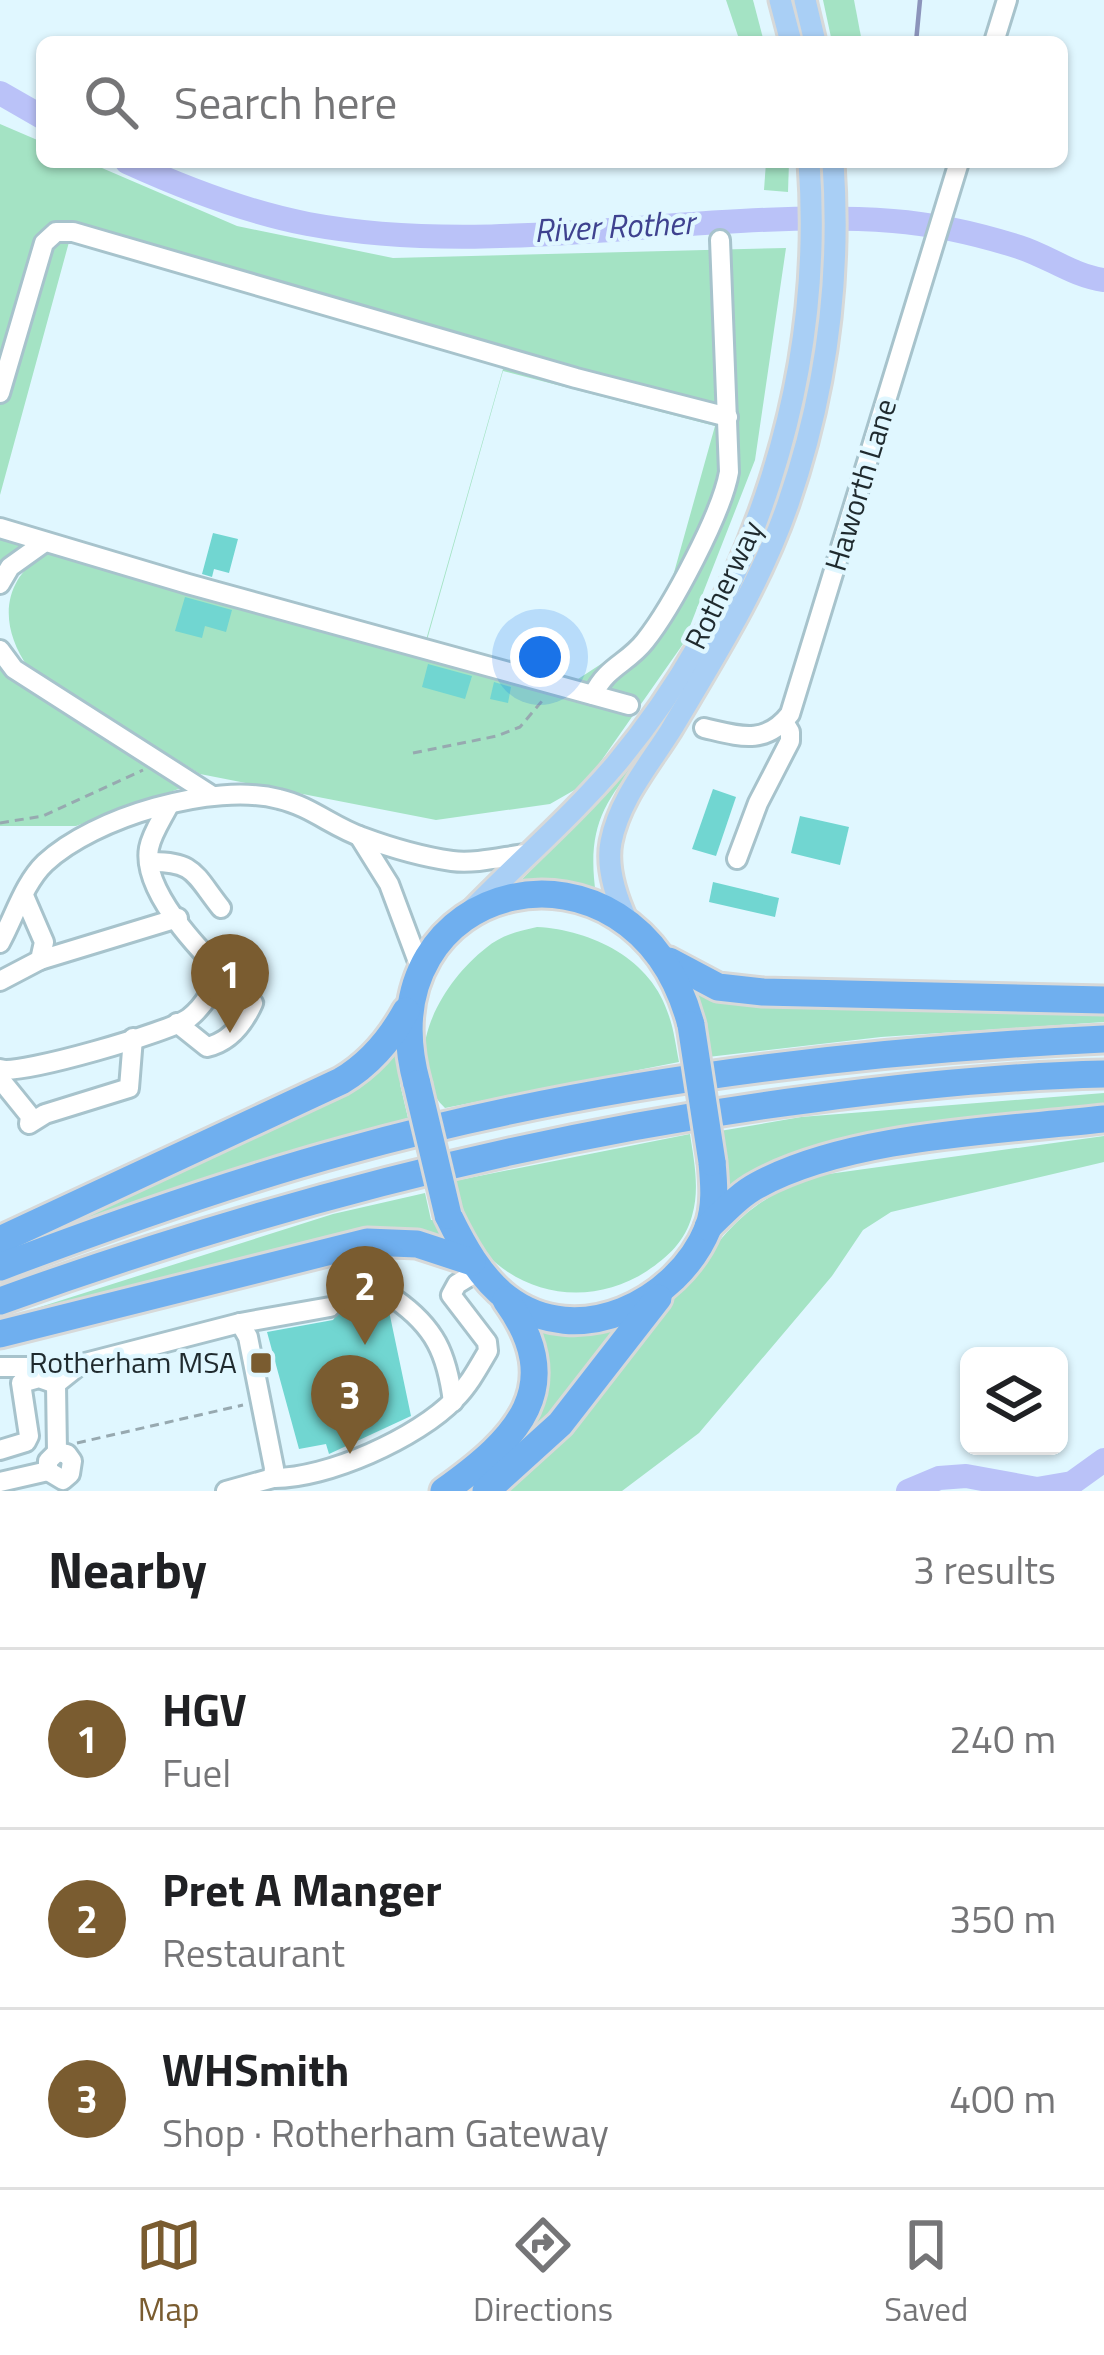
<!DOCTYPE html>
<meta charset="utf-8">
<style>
body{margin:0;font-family:"Titillium Web",sans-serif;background:#f6f6f6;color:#202124}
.controls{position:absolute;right:36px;bottom:36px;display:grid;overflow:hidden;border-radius:18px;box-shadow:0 3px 9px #0004}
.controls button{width:108px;height:108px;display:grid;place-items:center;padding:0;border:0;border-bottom:3px solid #e0e0e0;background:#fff;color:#202124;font:60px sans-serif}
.you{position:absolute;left:540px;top:657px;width:42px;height:42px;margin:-30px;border:9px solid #fff;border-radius:50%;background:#1a73e8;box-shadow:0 0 0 18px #1a73e833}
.badge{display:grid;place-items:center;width:78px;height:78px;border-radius:50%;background:#7a5c30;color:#fff;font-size:39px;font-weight:700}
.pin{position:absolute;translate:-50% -99px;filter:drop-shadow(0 3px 6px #0008)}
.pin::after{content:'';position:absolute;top:63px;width:42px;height:36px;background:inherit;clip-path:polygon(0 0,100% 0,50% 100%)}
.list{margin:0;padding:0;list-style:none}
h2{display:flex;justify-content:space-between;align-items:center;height:156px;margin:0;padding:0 48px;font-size:51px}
h2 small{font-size:39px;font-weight:400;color:#757577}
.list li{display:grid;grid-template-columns:78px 1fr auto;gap:36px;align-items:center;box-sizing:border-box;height:180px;padding:0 48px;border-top:3px solid #e0e0e0}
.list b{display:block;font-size:45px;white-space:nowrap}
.list p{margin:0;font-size:39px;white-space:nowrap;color:#757577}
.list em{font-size:39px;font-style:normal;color:#757577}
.icon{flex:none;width:66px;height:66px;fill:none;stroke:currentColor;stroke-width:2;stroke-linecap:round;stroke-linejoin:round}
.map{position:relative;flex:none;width:1104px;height:1491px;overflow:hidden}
.search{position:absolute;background:#fff;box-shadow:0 3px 9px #0004;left:36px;right:36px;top:36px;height:132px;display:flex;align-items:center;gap:30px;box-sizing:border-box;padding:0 42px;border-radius:18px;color:#757577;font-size:45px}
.sheet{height:696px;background:#fff}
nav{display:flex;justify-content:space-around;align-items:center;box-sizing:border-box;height:168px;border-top:3px solid #e0e0e0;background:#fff;font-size:33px;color:#757577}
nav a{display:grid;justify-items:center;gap:6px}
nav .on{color:#7a5c30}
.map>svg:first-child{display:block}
.green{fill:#a4e3c4;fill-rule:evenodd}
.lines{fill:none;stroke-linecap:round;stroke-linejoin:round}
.stream{stroke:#8c94bb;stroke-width:4.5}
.river{stroke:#bac2f8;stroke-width:24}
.building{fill:#71d6d1}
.minor-casing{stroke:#a7c3cc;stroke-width:24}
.major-casing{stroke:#d7d9d9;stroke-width:27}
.highway-casing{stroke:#d7d9d9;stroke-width:33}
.path{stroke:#97a9b0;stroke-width:3;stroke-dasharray:9 6;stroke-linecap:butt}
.minor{stroke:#fff;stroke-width:18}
.major{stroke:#a9cff5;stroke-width:21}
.highway{stroke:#6fafef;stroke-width:27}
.highway-bridge-casing{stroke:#d7d9d9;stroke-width:33;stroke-linecap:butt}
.highway-bridge{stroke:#6fafef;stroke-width:27}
.poi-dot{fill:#7a5c30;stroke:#e0f7ff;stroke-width:4.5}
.labels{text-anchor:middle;stroke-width:9;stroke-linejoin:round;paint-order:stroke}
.street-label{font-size:30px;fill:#1f2a2e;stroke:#e0f7ff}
.poi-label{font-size:30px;fill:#1f2a2e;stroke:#e0f7ff;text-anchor:end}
.water-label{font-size:33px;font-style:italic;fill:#3f428f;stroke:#e0f7ff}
</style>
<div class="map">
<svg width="1104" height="1491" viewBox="0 0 1104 1491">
<rect width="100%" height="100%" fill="#e0f7ff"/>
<g class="green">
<polygon points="726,0 753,0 764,42 740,42"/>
<polygon points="823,0 854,0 862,42 832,42"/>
<path d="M 0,124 L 42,142 L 42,162 L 88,162 L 237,226 L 393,258 L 786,248 L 755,460 L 683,644 L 585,784 L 550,804 L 436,820 L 200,774 L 28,667 C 0,627 0,582 45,553 L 26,544 L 0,568 L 0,522 L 426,640 L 505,362 L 69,242 L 0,495 ZM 503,371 L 715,426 L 668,594 L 641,638 L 575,681 L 427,640 Z"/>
<polygon points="766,162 789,162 788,192 764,190"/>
<polygon points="0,664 184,787 76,826 0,826"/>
<path d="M 684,692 C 674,710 664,735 650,750 C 604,798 586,827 596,895 L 512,890 L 606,790 Z"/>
<path d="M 537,927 C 592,930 652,959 669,1016 C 674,1030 676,1047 679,1062 L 445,1108 C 396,1060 441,983 486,948 C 501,935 519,931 537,927 Z"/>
<polygon points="684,980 1104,1012 1104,1022 881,1037 708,1057"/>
<polygon points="398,1050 404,1082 400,1084 408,1118 268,1159 41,1233 374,1071"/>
<path d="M 1104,1093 L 1104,1109 C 1049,1116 994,1124 939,1131 C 867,1141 778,1144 721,1194 L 720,1131 L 801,1117 Z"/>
<path d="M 690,1134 C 694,1161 700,1189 692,1216 C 685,1241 668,1257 647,1271 C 567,1323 464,1276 454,1181 Z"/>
<path d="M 1104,1136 L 1104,1162 L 891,1212 L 863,1230 L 832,1276 L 699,1433 L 622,1491 L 498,1491 C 552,1432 607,1374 660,1315 C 719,1251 724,1210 814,1176 Z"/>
<polygon points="425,1193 431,1220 437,1220 446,1246 424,1237 18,1314 333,1214"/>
<path d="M 633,1314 L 573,1396 L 524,1441 C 550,1395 542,1370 534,1319 Z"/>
</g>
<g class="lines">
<polyline class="stream" points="916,42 920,0"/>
<g class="river">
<polyline points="0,93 42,117"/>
<path d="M 127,162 C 184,188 246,212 308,224 C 502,260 699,207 893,221 C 933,224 981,235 1019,247 C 1048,256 1073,276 1104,280"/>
<polyline points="908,1491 939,1478 966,1476 1037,1489 1072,1483 1104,1460"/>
</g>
</g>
<g class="building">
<polygon points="213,533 238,539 229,573 214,569 212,577 202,574"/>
<polygon points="185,597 232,610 226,632 205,626 202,638 175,631"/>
<polygon points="428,664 472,676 465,699 422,687"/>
<polygon points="494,682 511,687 508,703 490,699"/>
<polygon points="713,789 736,797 716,856 692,849"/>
<polygon points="800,816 849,827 840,865 791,853"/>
<polygon points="713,882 779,898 775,917 709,902"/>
<polygon points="382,1302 389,1311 411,1416 329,1454 326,1444 299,1449 267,1332 333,1320 343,1307"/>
</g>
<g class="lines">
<defs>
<g id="minor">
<polyline points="994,42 1007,0"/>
<polyline points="0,393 44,243 56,232 73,232 576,378 728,417"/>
<polyline points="0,528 188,584 629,705"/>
<polyline points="0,584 10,567 45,542"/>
<polyline points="0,650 14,669 211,795"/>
<path d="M 593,695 C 607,666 627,664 645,641 C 672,607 722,513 729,472 L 720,240"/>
<path d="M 704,728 C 739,736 765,746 790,714 L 959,162"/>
<path d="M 169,805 C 162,819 152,833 149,848 C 140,898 221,972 253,1003 C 244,1023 230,1042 207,1047 L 177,1023"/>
<polyline points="359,836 389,884 420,967"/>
<polyline points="737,859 758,803 790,741 790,732 784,722"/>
<path d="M 149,862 C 195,861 194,874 221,908"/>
<path d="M 0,943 C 14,918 24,883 45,863 C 94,817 213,782 279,799 C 310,806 333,827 362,837 C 389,847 424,857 452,861 C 475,864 502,857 525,854"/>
<polyline points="40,960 178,918"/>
<polyline points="0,981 40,960 44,942 25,898"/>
<path d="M 0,1069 C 19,1076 172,1031 189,1018 C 206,1004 213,990 216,970"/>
<polyline points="0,1079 30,1116 29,1124 45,1114 129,1088 133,1038"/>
<path d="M 395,1299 C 435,1327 447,1354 453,1402"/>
<polyline points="0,1367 54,1367 63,1375"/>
<polyline points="0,1450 26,1442 29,1436 21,1383 39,1378 56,1384"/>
<polyline points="57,1452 67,1454 72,1461 70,1474 63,1480 48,1471 48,1461 57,1452 56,1384 81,1364 240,1323 330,1307"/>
<path d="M 273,1478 C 326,1479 418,1438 455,1399 C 469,1385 478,1368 488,1351 L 487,1342 L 451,1295 L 457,1284 L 480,1270"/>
<polyline points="0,1482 48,1471"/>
<polyline points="226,1491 273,1478 274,1468 248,1337 240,1323"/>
</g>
<g id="major">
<polyline points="780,0 791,42"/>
<polyline points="805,0 815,42"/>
<path d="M 469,913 C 517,863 571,817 616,764 C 754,598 825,377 809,162"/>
<path d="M 627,921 C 616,897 606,868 611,842 C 619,800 649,765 671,730 C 715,656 760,585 788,504 C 826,394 841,277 833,162"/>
</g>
<g id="highway">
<polyline points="669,961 718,987 763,992 1104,1000"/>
<path d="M 417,1084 C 360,876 636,814 691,1025"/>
<path d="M 448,1215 C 463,1246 480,1277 507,1298 C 578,1352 678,1302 708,1228 C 716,1207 714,1184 712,1162"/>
<path d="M 708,1227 C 724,1212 739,1195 758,1185 C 850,1135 999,1131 1104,1119"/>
<path d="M 0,1240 L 341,1081 C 370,1064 390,1040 406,1011"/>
<path d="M 0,1267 C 114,1224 229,1183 346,1151 C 592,1082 850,1051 1104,1039"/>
<path d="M 0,1301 C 264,1206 535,1134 813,1099 C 910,1086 1007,1076 1104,1074"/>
<polyline points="0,1334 367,1242 417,1244 472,1262"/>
<path d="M 444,1491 C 517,1439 569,1387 506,1300"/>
<polyline points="486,1491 560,1424 658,1298"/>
</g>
</defs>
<use href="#minor" class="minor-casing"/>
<use href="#major" class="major-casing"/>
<use href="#highway" class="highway-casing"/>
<g class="path">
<polyline points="413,753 497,736 520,727 542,701"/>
<polyline points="0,823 43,816 143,770"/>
<polyline points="77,1443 243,1405"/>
</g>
<use href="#minor" class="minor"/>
<use href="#major" class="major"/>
<use href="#highway" class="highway"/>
<defs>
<g id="highway-bridge">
<polyline points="691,1025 712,1162"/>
<polyline points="417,1084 448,1215"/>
</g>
</defs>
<use href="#highway-bridge" class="highway-bridge-casing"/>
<use href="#highway-bridge" class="highway-bridge"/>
</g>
<rect class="poi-dot" x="249" y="1351" width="24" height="24" rx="6"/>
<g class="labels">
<g class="street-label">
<text transform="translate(861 485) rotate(-73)" y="10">Haworth Lane</text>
<text transform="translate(724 585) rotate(-64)" y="10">Rotherway</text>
</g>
<g class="poi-label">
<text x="237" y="1373">Rotherham MSA</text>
</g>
<g class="water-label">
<text transform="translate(614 226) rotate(-3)" y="12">River Rother</text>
</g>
</g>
</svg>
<div class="controls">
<button><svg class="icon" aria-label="layers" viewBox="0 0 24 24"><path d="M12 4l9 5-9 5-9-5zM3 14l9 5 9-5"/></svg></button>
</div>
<div class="you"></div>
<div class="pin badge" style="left:230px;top:1033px">1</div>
<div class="pin badge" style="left:365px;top:1345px">2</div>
<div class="pin badge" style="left:350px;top:1454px">3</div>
<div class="search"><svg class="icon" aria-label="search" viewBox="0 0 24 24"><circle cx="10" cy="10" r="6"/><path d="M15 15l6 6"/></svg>Search here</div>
</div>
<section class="sheet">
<h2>Nearby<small>3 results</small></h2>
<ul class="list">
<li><span class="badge">1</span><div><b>HGV</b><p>Fuel</p></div><em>240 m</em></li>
<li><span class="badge">2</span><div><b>Pret A Manger</b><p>Restaurant</p></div><em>350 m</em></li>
<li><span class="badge">3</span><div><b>WHSmith</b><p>Shop · Rotherham Gateway</p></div><em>400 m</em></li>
</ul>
</section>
<nav>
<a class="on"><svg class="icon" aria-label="map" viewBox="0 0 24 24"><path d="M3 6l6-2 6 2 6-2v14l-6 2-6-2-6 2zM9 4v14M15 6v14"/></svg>Map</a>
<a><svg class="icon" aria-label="directions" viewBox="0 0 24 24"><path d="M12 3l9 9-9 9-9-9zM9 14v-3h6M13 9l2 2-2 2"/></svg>Directions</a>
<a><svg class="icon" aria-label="saved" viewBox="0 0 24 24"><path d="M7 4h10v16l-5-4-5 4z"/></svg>Saved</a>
</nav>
